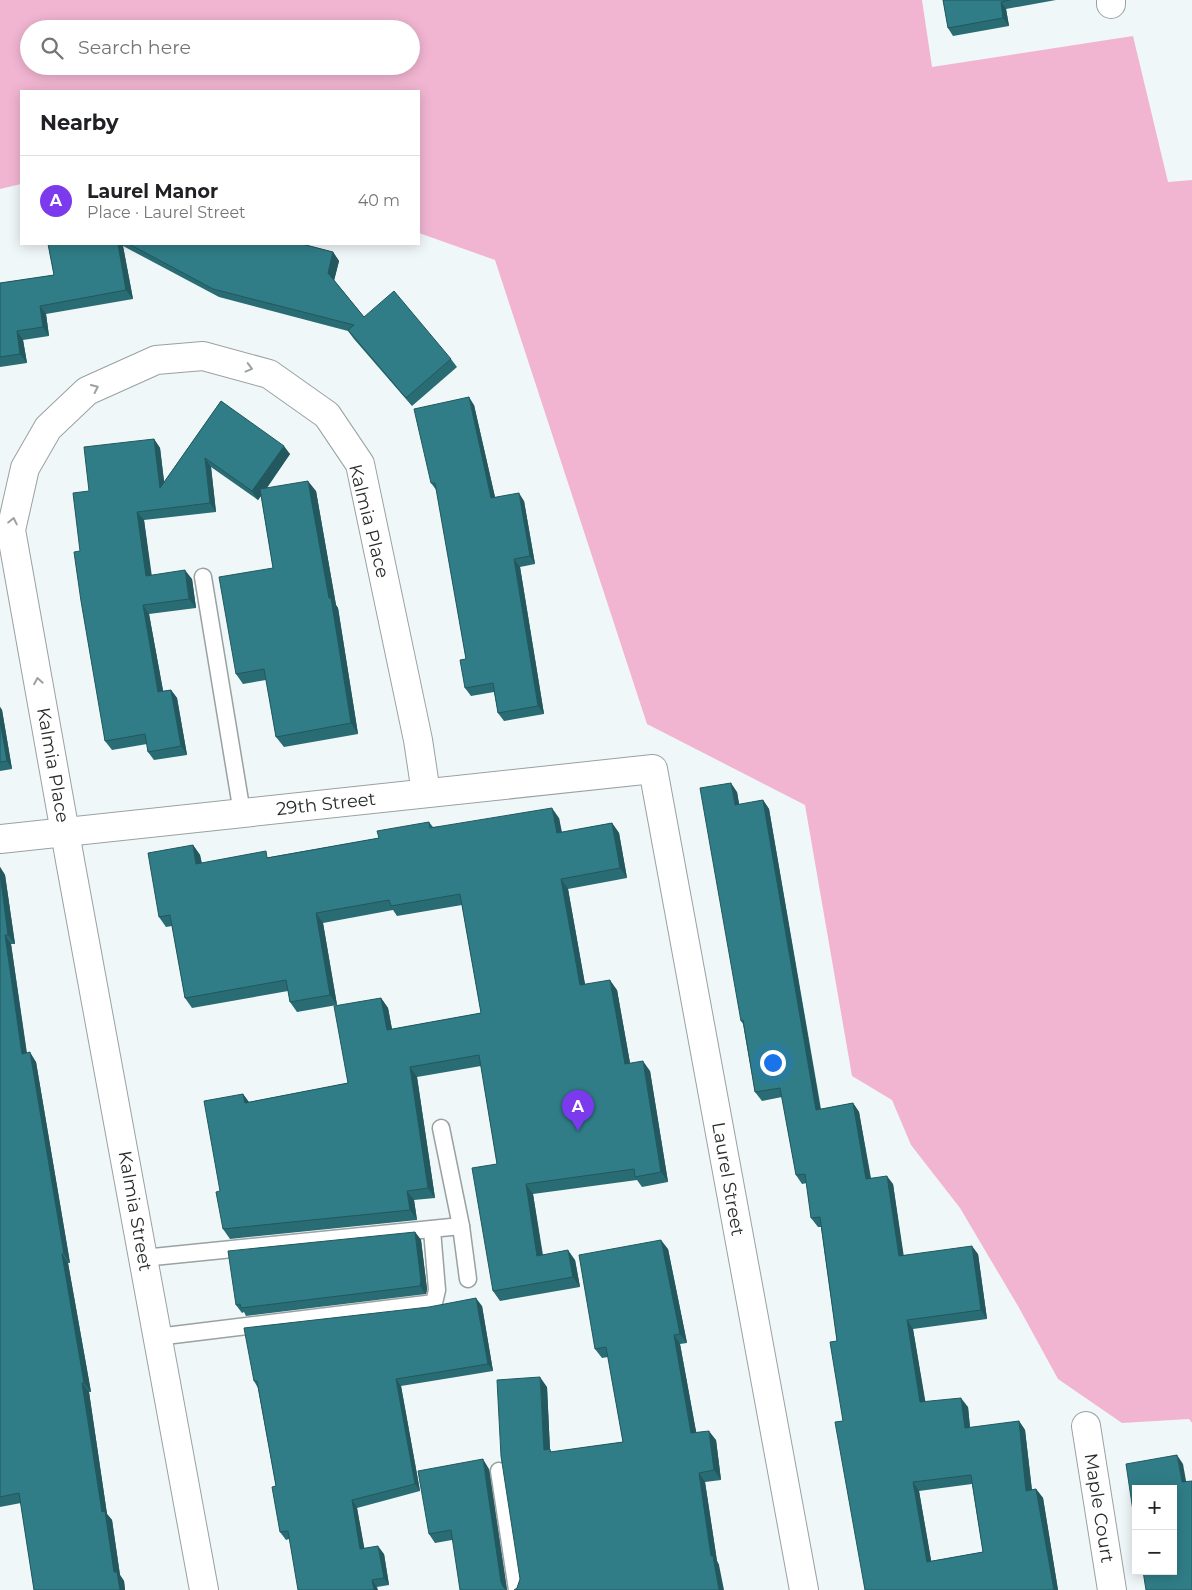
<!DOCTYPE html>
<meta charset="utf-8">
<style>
body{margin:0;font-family:Montserrat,sans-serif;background:#f6f6f6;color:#202124}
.controls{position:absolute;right:15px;bottom:15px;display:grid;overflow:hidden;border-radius:0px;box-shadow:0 2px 12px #0003}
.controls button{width:45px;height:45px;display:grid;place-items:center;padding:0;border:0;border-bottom:1px solid #e0e0e0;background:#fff;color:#202124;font:25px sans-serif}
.you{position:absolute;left:772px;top:1062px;width:18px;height:18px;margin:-12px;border:4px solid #fff;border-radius:50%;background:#1a73e8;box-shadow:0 0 0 8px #1a73e833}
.badge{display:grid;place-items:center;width:32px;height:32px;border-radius:50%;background:#7c3aed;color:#fff;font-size:16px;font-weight:700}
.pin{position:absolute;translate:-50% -41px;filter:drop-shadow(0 1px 2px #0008)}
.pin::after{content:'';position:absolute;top:26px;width:18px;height:15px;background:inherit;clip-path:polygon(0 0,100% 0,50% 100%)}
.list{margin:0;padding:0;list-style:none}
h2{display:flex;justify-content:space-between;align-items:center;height:65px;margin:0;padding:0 20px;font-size:21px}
h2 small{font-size:16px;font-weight:400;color:#757577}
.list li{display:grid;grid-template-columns:32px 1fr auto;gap:15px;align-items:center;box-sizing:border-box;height:90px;padding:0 20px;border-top:1px solid #e0e0e0}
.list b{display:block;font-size:19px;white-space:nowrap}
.list p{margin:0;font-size:16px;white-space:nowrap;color:#757577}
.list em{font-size:16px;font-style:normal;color:#757577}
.icon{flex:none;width:28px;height:28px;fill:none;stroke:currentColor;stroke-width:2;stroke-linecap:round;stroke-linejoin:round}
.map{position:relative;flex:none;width:1192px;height:1590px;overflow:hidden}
.search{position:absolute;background:#fff;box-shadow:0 2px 12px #0003;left:20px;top:20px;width:400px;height:55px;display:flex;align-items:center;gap:12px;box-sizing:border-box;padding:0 18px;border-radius:28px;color:#757577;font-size:19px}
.panel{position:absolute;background:#fff;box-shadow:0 2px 12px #0003;left:20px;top:90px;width:400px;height:155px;border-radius:0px}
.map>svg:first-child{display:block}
.green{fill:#f1b5d2;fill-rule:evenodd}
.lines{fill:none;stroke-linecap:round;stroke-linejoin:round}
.service-casing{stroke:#9aa1a1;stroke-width:19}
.minor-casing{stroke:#9aa1a1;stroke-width:30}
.service{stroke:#fff;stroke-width:16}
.minor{stroke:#fff;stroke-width:28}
.wall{fill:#296c74;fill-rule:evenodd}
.shaded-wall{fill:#22585e}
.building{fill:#307d87;stroke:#22585e;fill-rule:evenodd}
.oneway{stroke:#9fa0a0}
.labels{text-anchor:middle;stroke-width:5;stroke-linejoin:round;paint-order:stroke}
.street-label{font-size:18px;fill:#292c2c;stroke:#fff}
</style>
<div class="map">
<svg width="1192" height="1590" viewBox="0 0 1192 1590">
<rect width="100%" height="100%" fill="#f0f7f8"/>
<path class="green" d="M 0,0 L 922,0 L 932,67 L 1133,36 L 1168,182 L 1192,180 L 1192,1423 L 1189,1419 L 1122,1423 L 1058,1379 L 1018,1306 L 960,1208 L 911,1145 L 892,1100 L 852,1076 L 805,805 L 647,724 L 495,260 L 419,233 L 419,91 L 21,91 L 21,184 L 0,189 ZM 29,29 L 411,29 L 411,66 L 29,66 Z"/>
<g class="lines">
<defs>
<g id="service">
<polyline points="203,577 242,813"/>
<polyline points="441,1128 461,1226 468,1279"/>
<polyline points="143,1258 461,1226"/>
<polyline points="157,1337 434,1303 437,1290 432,1230"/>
<polyline points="499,1471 517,1590"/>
</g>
<g id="minor">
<polyline points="1111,0 1111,4"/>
<polyline points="0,839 653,769 804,1590"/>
<polyline points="1086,1426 1112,1590"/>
<polyline points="204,1590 71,866 11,530 25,468 48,428 87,391 156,360 203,356 269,374 327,415 360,464 418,740 426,793"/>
</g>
</defs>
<use href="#service" class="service-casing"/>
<use href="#minor" class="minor-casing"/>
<use href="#service" class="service"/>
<use href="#minor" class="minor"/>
</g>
<g class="wall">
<polygon points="943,0 1056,0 1006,9 1009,26 953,36 948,28"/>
<polygon points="48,244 302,244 333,252 339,261 334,280 364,317 451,359 457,367 412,406 354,339 348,331 219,297 123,246 133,299 46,314 49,336 23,340 27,363 0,367 0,283 54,275"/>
<polygon points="221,401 290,454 267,488 316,491 336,605 338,608 358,734 284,747 276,737 266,680 243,684 236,674 273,568 261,496 258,500 211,467 216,512 144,520 151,575 192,579 196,608 149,614 163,691 171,690 177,698 187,755 154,760 148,752 147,744 112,750 105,741 80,551 89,491 154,439 160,448 164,482"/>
<polygon points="474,405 495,497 524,501 535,564 520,567 544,714 504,721 498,713 494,692 471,696 465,688 466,659 437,491 431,483"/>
<polygon points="0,707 2,710 12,769 0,771"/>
<path d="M 737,792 L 739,805 L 763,800 L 769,809 L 821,1109 L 853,1103 L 859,1112 L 871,1178 L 893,1184 L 903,1255 L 978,1254 L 987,1319 L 913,1329 L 925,1402 L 968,1407 L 970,1428 L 1019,1421 L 1025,1430 L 1032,1490 L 1036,1489 L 1043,1498 L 1058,1590 L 865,1590 L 843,1421 L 837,1341 L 821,1227 L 818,1227 L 811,1218 L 807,1183 L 802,1184 L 796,1175 L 782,1097 L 762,1101 L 755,1092 L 743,1024 L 741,1021 ZM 972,1484 L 983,1552 L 931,1561 L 919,1491 Z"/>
<polygon points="559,818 562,832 612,823 619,833 627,878 568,889 585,985 617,990 630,1063 650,1071 668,1182 642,1187 637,1180 533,1194 543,1255 575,1260 580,1287 500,1301 493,1291 497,1164 481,1066 417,1077 435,1198 414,1200 417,1220 230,1239 223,1229 220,1191 243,1094 249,1102 348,1083 381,998 388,1008 392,1029 481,1013 462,905 397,916 393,910 323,923 337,1005 297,1012 290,1002 288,991 192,1008 185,998 172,926 166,927 159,917 193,845 200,855 202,863 270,857 379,838 429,822 433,827"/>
<polygon points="0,867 5,875 15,944 11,944 27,1053 36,1062 70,1263 68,1263 91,1392 89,1392 107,1514 112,1520 120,1575 124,1581 125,1590 34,1590 21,1503 0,1507"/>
<polygon points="415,1232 421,1240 427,1289 426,1294 246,1316 244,1312 242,1313 236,1305"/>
<polygon points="668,1249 687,1343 680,1344 696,1432 716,1440 721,1480 705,1482 717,1561 719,1565 517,1588 520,1579 547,1387 550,1450 551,1452 623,1442 608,1357 602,1358 595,1349"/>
<polygon points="482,1306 493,1371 401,1386 420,1491 357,1508 364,1548 384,1554 389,1585 377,1587 289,1539 286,1540 280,1532 276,1486 258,1388 254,1381"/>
<polygon points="489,1469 507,1590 452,1540 435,1543 429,1534"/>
</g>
<g class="shaded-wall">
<polygon points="1001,2 1006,9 1009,26 1003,18"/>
<polygon points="118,244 122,244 123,246 133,299 126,290"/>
<polygon points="333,252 339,261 334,281 328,273"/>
<polygon points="40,306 46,314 49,336 43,327"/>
<polygon points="17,331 23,340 27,363 20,354"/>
<polygon points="469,397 474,405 497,506 491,498"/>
<polygon points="154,439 160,448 166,497 160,488"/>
<polygon points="284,446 290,454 258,500 252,491"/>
<polygon points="205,458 211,467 216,512 210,503"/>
<polygon points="308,481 316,491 336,605 338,608 358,734 351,723"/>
<polygon points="519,493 524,501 535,564 530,556"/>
<polygon points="137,512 144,520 153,584 146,576"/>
<polygon points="514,559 520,567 544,714 538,706"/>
<polygon points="185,570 192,579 196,608 189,599"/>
<polygon points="143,605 149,614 165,701 158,692"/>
<polygon points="171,690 177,698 187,755 181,746"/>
<polygon points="0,707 2,710 12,769 7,761 0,721"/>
<polygon points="731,783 737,792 741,814 735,805"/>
<polygon points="763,800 769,809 822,1119 816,1110"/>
<polygon points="552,808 559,818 563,843 557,833"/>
<polygon points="612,823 619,833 627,878 620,868"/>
<polygon points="193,845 200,855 203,874 196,864"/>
<polygon points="0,867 5,875 15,944 8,935 0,873"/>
<polygon points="561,879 568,889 587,995 580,985"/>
<polygon points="316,913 323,923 337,1005 330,995"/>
<polygon points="5,935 11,944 28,1063 22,1054"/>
<polygon points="610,980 617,990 632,1074 625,1064"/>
<polygon points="381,998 388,1008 394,1040 387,1030"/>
<polygon points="30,1052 36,1062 70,1263 64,1254"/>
<polygon points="643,1061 650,1071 668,1182 661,1172"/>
<polygon points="410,1067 417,1077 435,1198 428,1188"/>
<polygon points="243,1094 250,1104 245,1103"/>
<polygon points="853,1103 859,1112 872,1187 866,1179"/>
<polygon points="887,1176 893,1184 905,1264 899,1256"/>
<polygon points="526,1184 533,1194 544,1266 537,1256"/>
<polygon points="407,1191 414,1200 417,1220 410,1210"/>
<polygon points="415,1232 421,1240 427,1289 426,1294 420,1286"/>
<polygon points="661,1240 668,1249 687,1343 680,1334"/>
<polygon points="972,1246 978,1254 987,1319 981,1310"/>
<polygon points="568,1250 575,1260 580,1287 573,1277"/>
<polygon points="62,1254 68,1263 91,1392 84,1383"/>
<polygon points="476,1298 482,1306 493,1371 488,1364"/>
<polygon points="907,1320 913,1329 927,1411 920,1402"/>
<polygon points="674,1335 680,1344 698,1442 691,1433"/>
<polygon points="540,1377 547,1387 550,1450 556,1458 544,1450"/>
<polygon points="396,1379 401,1386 420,1491 415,1484"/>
<polygon points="82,1383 89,1392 107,1514 112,1520 120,1575 124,1581 125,1590 120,1590 114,1572 102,1512"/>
<polygon points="961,1398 968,1407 971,1437 965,1428"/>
<polygon points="1019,1421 1025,1430 1033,1500 1026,1491"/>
<polygon points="709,1431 716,1440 721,1480 714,1470"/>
<polygon points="1177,1455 1183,1464 1188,1492 1182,1482"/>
<polygon points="483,1459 489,1469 507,1590 505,1590 501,1582"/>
<polygon points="699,1473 705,1482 717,1561 719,1565 724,1590 719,1590 711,1556"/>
<polygon points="913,1482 919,1491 933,1571 927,1562"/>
<polygon points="1036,1489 1043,1498 1058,1590 1054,1590"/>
<polygon points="352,1500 357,1508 366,1557 360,1549"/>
<polygon points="378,1546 384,1554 389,1585 384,1578"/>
<polygon points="372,1580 377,1587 378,1590 374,1590"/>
</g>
<g class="building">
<polygon points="943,0 1010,0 1001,2 1003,18 948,28"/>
<polygon points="48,244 118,244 126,290 40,306 43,327 17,331 20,354 0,357 0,283 54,275"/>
<polygon points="129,244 302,244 333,252 328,273 364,317 394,291 451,359 406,398 348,330 354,325 213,289"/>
<polygon points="469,397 491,498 519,493 530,556 514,559 538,706 498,713 493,683 465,688 460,660 466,659 435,483 431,483 414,409"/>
<polygon points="221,401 284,446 252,491 205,458 210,503 137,512 146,576 185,570 189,599 143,605 158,692 171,690 181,746 148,752 145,734 105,741 81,601 74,552 80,551 73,493 89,491 84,447 154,439 160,488"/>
<polygon points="308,481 329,598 331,598 351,723 276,737 264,669 236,674 219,577 273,568 260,489"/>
<polygon points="0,721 7,761 0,762"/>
<path d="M 731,783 L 735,805 L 763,800 L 816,1110 L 853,1103 L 866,1179 L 887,1176 L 899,1256 L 972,1246 L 981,1310 L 907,1320 L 920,1402 L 961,1398 L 965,1428 L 1019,1421 L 1026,1491 L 1036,1489 L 1054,1590 L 865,1590 L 835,1422 L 843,1421 L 830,1342 L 837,1341 L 820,1217 L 811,1218 L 805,1174 L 796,1175 L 780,1088 L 755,1092 L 743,1020 L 741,1021 L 700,788 ZM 971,1475 L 983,1552 L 927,1562 L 913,1482 Z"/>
<polygon points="552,808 557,833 612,823 620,868 561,879 580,985 610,980 625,1064 643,1061 661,1172 635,1177 634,1169 526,1184 537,1256 568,1250 573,1277 493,1291 472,1168 497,1164 479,1055 410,1067 428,1188 407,1191 410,1210 223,1229 216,1192 220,1191 204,1101 243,1094 245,1103 348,1083 334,1006 381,998 387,1030 481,1013 460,894 391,906 389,900 316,913 330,995 290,1002 286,980 185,998 170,915 159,917 148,853 193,845 196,864 266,851 267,858 379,838 377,831 429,822 430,828"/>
<polygon points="0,873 8,935 5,935 22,1054 30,1052 64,1254 62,1254 84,1383 82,1383 102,1512 105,1511 114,1572 117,1572 120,1590 34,1590 19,1493 0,1497"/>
<polygon points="415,1232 421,1281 420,1286 241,1308 240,1304 236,1305 228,1251"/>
<polygon points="661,1240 680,1334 674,1335 691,1433 709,1431 714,1470 699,1473 711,1556 713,1556 719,1590 514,1590 517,1588 520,1579 501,1456 497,1380 540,1377 544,1450 550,1449 550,1452 623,1442 606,1347 595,1349 579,1255"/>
<polygon points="476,1298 488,1364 396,1379 415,1484 352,1500 360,1549 378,1546 384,1578 372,1580 374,1590 298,1590 288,1531 280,1532 272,1487 276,1486 257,1381 254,1381 244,1328 429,1307"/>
<polygon points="1177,1455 1182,1482 1192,1481 1192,1590 1146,1590 1143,1571 1173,1571 1173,1489 1136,1489 1136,1531 1126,1464"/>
<polygon points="483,1459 501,1582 503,1587 507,1590 460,1590 451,1530 429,1534 418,1471"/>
</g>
<defs><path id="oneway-chevron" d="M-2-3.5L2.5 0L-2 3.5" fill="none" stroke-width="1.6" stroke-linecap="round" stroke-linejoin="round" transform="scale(1.25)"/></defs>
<g class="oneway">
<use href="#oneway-chevron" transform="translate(249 368) rotate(15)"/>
<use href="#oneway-chevron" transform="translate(95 388) rotate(-25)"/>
<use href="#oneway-chevron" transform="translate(13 521) rotate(-78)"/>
<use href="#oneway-chevron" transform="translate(38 681) rotate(-100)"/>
</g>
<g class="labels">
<g class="street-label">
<text transform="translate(369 521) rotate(76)" y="6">Kalmia Place</text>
<text transform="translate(53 765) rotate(80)" y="6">Kalmia Place</text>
<text transform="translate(326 804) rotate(-6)" y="6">29th Street</text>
<text transform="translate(728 1179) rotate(80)" y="6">Laurel Street</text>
<text transform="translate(135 1211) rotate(80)" y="6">Kalmia Street</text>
<text transform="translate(1099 1508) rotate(81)" y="6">Maple Court</text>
</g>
</g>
</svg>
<div class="controls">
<button>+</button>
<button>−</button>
</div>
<div class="you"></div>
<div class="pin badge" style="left:578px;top:1131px">A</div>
<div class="search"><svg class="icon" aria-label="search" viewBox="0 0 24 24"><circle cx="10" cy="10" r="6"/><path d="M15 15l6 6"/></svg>Search here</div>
<section class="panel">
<h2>Nearby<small></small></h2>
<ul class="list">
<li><span class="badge">A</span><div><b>Laurel Manor</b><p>Place · Laurel Street</p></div><em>40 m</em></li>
</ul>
</section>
</div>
